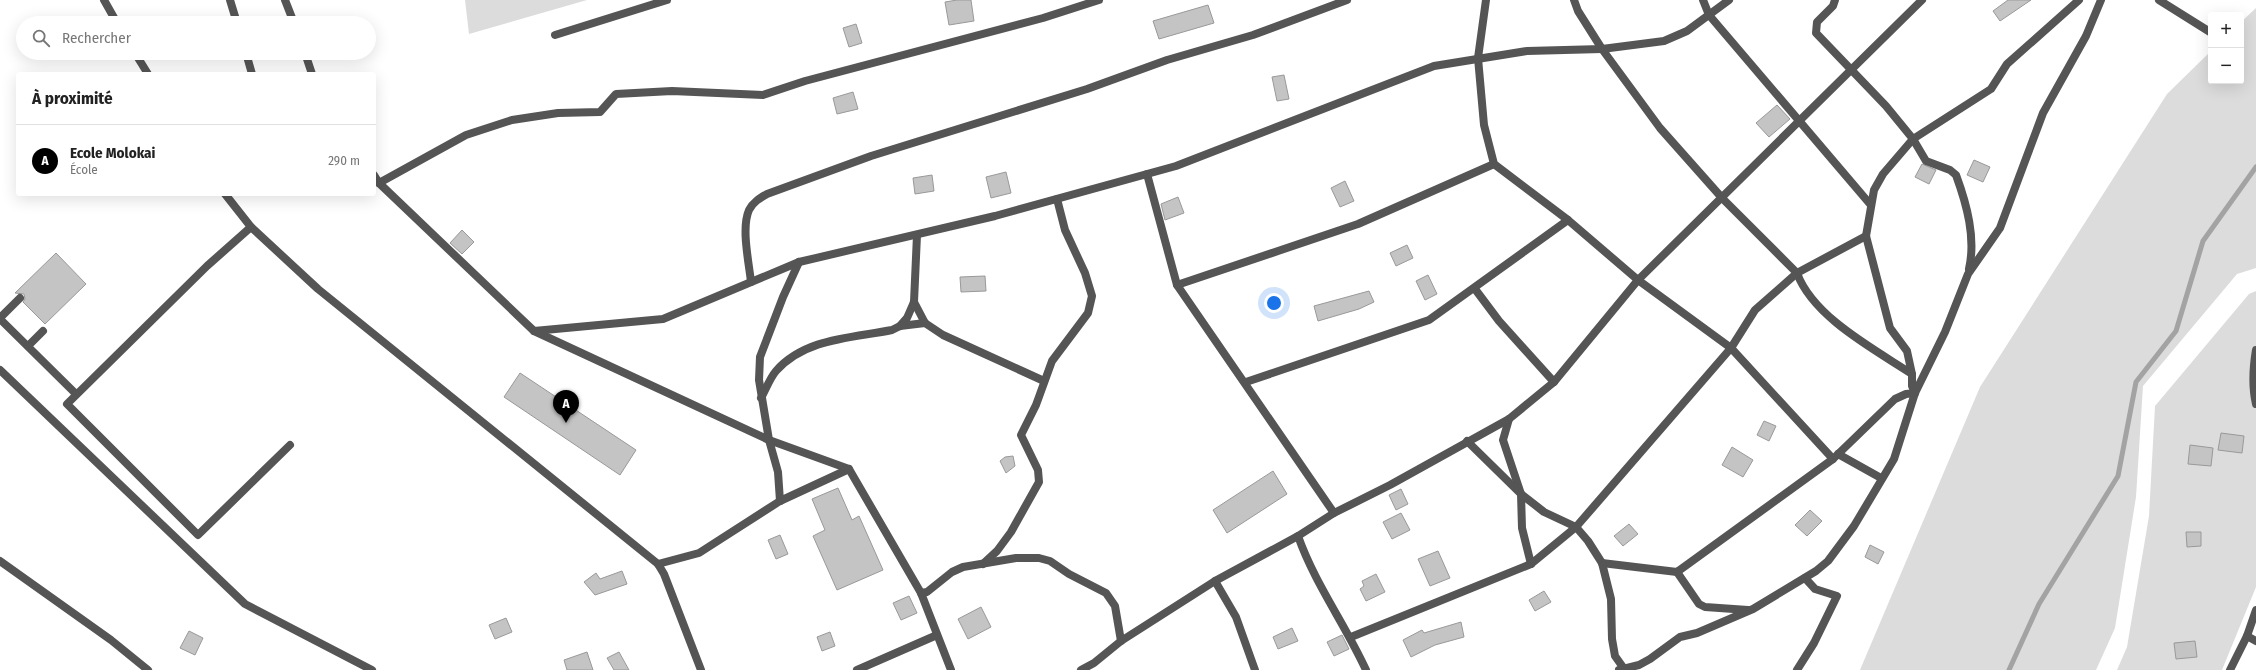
<!DOCTYPE html>
<html lang="fr">
<meta charset="utf-8">
<style>
body{margin:0;font-family:"Fira Sans Condensed",sans-serif;background:#f6f6f6;color:#222}
.controls{position:absolute;right:12px;top:12px;display:grid;overflow:hidden;border-radius:4px;box-shadow:0 4px 16px #0002}
.controls button{width:36px;height:36px;display:grid;place-items:center;padding:0;border:0;border-bottom:1px solid #e0e0e0;background:#fff;color:#222;font:20px sans-serif}
.you{position:absolute;left:1274px;top:303px;width:14px;height:14px;margin:-10px;border:3px solid #fff;border-radius:50%;background:#1a73e8;box-shadow:0 0 0 6px #1a73e833}
.badge{display:grid;place-items:center;width:26px;height:26px;border-radius:50%;background:#000;color:#fff;font-size:13px;font-weight:700}
.pin{position:absolute;translate:-50% -33px;filter:drop-shadow(0 1px 2px #0008)}
.pin::after{content:'';position:absolute;top:21px;width:14px;height:12px;background:inherit;clip-path:polygon(0 0,100% 0,50% 100%)}
.list{margin:0;padding:0;list-style:none}
h2{display:flex;justify-content:space-between;align-items:center;height:52px;margin:0;padding:0 16px;font-size:17px}
h2 small{font-size:13px;font-weight:400;color:#767676}
.list li{display:grid;grid-template-columns:26px 1fr auto;gap:12px;align-items:center;box-sizing:border-box;height:72px;padding:0 16px;border-top:1px solid #e0e0e0}
.list b{display:block;font-size:15px;white-space:nowrap}
.list p{margin:0;font-size:13px;white-space:nowrap;color:#767676}
.list em{font-size:13px;font-style:normal;color:#767676}
.icon{flex:none;width:22px;height:22px;fill:none;stroke:currentColor;stroke-width:2;stroke-linecap:round;stroke-linejoin:round}
.map{position:relative;flex:none;width:2256px;height:670px;overflow:hidden}
.search{position:absolute;background:#fff;box-shadow:0 4px 16px #0002;left:16px;top:16px;width:360px;height:44px;display:flex;align-items:center;gap:10px;box-sizing:border-box;padding:0 14px;border-radius:22px;color:#767676;font-size:15px}
.panel{position:absolute;background:#fff;box-shadow:0 4px 16px #0002;left:16px;top:72px;width:360px;height:124px;border-radius:4px}
.map>svg:first-child{display:block}
.green{fill:#dcdcdc}
.lines{fill:none;stroke-linecap:round;stroke-linejoin:round}
.stream{stroke:#a3a3a3;stroke-width:5}
.building{fill:#c4c4c4;stroke:#999}
.lane{stroke:#555;stroke-width:8}
.street{stroke:#555;stroke-width:8}
</style>
<div class="map">
<svg width="2256" height="670" viewBox="0 0 2256 670">
<rect width="100%" height="100%" fill="#fff"/>
<g class="green">
<polygon points="465,0 587,0 469,34"/>
<polygon points="2256,8 2256,268 2237,274 2143,386 2136,497 2115,628 2096,670 1860,670 1980,387 2167,94 2211,51 2211,81 2241,81 2241,22"/>
<polygon points="2256,291 2256,587 2222,670 2117,670 2127,647 2149,516 2155,406 2249,294"/>
</g>
<g class="lines">
<polyline class="stream" points="2009,670 2039,604 2118,476 2136,382 2176,331 2203,241 2256,167"/>
</g>
<g class="building">
<polygon points="957,0 971,0 974,21 949,25 945,2"/>
<polygon points="2008,0 2031,0 2000,21 1993,11"/>
<polygon points="1208,5 1214,23 1159,39 1153,21"/>
<polygon points="856,24 862,43 849,47 843,28"/>
<polygon points="1284,75 1289,99 1277,101 1272,77"/>
<polygon points="853,92 858,109 837,114 833,98"/>
<polygon points="1777,105 1790,119 1769,137 1756,123"/>
<polygon points="1974,160 1990,167 1983,182 1967,175"/>
<polygon points="1922,164 1936,170 1929,184 1915,177"/>
<polygon points="1006,172 1011,193 991,198 986,177"/>
<polygon points="932,175 934,191 915,194 913,178"/>
<polygon points="1345,181 1354,201 1340,207 1331,188"/>
<polygon points="1178,197 1184,213 1165,220 1161,204"/>
<polygon points="462,230 474,242 462,254 450,243"/>
<polygon points="1407,245 1413,258 1396,266 1390,253"/>
<polygon points="56,253 86,284 45,324 23,302 25,299 24,294 15,293"/>
<polygon points="1428,275 1437,294 1425,300 1416,281"/>
<polygon points="985,276 986,291 961,292 960,277"/>
<polygon points="1369,291 1374,302 1359,309 1318,321 1314,306"/>
<polygon points="520,373 636,450 620,475 504,397"/>
<polygon points="1764,421 1776,426 1769,441 1757,435"/>
<polygon points="2221,433 2244,436 2242,453 2218,450"/>
<polygon points="2190,445 2213,448 2211,466 2188,464"/>
<polygon points="1732,447 1753,460 1743,477 1722,465"/>
<polygon points="1013,456 1015,466 1006,473 1000,461 1005,457"/>
<polygon points="1273,471 1287,494 1227,533 1213,510"/>
<polygon points="838,488 852,520 859,516 883,570 837,590 813,536 825,530 812,499"/>
<polygon points="1401,489 1408,504 1396,510 1389,495"/>
<polygon points="1810,510 1822,521 1807,536 1795,525"/>
<polygon points="1401,513 1410,530 1392,539 1383,522"/>
<polygon points="1629,524 1638,534 1623,546 1614,536"/>
<polygon points="2186,532 2201,532 2201,546 2187,547"/>
<polygon points="780,535 788,554 776,559 768,540"/>
<polygon points="1870,545 1884,552 1878,564 1865,557"/>
<polygon points="1438,551 1450,578 1430,586 1418,559"/>
<polygon points="622,571 627,584 595,595 584,582 596,573 600,579"/>
<polygon points="1376,574 1385,592 1366,601 1360,589 1364,586 1362,581"/>
<polygon points="1544,591 1551,602 1535,611 1529,600"/>
<polygon points="909,596 917,613 901,620 893,603"/>
<polygon points="981,607 991,627 968,639 958,619"/>
<polygon points="506,618 512,632 495,639 489,625"/>
<polygon points="1461,622 1464,637 1435,645 1411,657 1403,640 1422,630 1424,633"/>
<polygon points="1292,628 1298,641 1278,649 1273,637"/>
<polygon points="189,631 203,638 195,655 180,648"/>
<polygon points="830,632 835,646 822,651 817,637"/>
<polygon points="1342,635 1349,649 1334,656 1327,642"/>
<polygon points="2195,641 2197,657 2176,659 2174,643"/>
<polygon points="587,652 593,670 567,670 564,660"/>
<polygon points="619,652 629,670 614,670 607,658"/>
</g>
<g class="lines">
<g class="lane">
<polyline points="251,227 207,266 67,404 198,535 290,445"/>
<polyline points="0,318 20,298"/>
<polyline points="0,319 76,394"/>
<polyline points="28,346 43,331"/>
</g>
<g class="street">
<polyline points="104,0 117,23"/>
<polyline points="230,0 237,23"/>
<polyline points="285,0 294,23"/>
<polyline points="1486,0 1478,58 1484,125 1494,164 1568,220 1638,280 1731,348 1833,459"/>
<path d="M 1574,0 L 1578,11 L 1602,49 L 1660,128 L 1723,199 L 1797,273 C 1813,317 1874,349 1912,374 L 1912,386 L 1915,393 L 1906,394 L 1895,399 L 1833,459 L 1677,572 L 1602,563"/>
<polyline points="1703,0 1709,15 1870,204"/>
<path d="M 1835,0 L 1833,6 L 1817,22 L 1816,33 L 1886,106 L 1913,139 L 1926,161 L 1950,170 L 1956,175 C 1967,205 1976,238 1969,269"/>
<polyline points="2159,0 2210,32"/>
<polyline points="555,35 667,0"/>
<polyline points="135,53 148,74"/>
<polyline points="246,53 252,74"/>
<polyline points="305,53 312,74"/>
<polyline points="1147,174 1177,285 1334,513"/>
<polyline points="374,175 379,183 534,331 769,440 849,469 921,593 951,670"/>
<polyline points="379,183 466,135 512,120 558,113 600,112 616,94 672,91 763,95 805,81 1043,18 1099,0"/>
<polyline points="225,194 251,227 318,289 658,564 664,574 701,670"/>
<path d="M 751,282 C 749,263 741,228 749,210 C 753,202 760,198 767,194 L 871,156 L 1087,89 L 1167,60 L 1253,35 L 1347,0"/>
<polyline points="1177,285 1358,224 1494,164"/>
<polyline points="1475,289 1499,321 1554,382"/>
<polyline points="914,302 925,323 943,335 1044,381"/>
<polyline points="900,326 907,318 914,302 917,235"/>
<polyline points="534,331 663,319 799,262 995,216 1176,166 1434,66 1527,51 1602,49 1664,41 1687,31 1729,0"/>
<path d="M 2256,350 C 2253,368 2252,387 2256,404"/>
<polyline points="0,370 245,604 372,670"/>
<polyline points="1912,374 1907,351 1890,328 1866,236 1874,190 1883,174 1913,139 1991,89 2007,64 2079,0"/>
<polyline points="1246,382 1429,320 1568,220"/>
<path d="M 761,398 C 766,389 770,378 776,371 C 805,338 852,338 892,330 L 900,326 L 925,323"/>
<polyline points="1509,419 1503,440 1521,494 1522,528 1531,564"/>
<polyline points="1467,441 1521,494 1544,512 1576,527 1588,541 1602,563 1611,599 1612,639 1615,656 1625,670"/>
<polyline points="1838,454 1881,478"/>
<polyline points="780,501 778,472 769,440 759,380 760,357 783,297 799,262"/>
<path d="M 1298,536 C 1315,584 1345,624 1366,670"/>
<polyline points="0,561 111,640 148,670"/>
<polyline points="658,564 699,553 780,501 849,469"/>
<polyline points="983,564 997,551 1011,532 1039,482 1038,470 1021,435 1036,405 1052,361 1088,313 1092,296 1085,273 1065,230 1057,199"/>
<polyline points="1677,572 1699,604 1705,607 1748,610"/>
<polyline points="1215,581 1236,617 1255,670"/>
<polyline points="921,593 927,592 952,572 963,567 1016,558 1039,558 1050,561 1069,574 1106,593 1115,606 1121,641"/>
<polyline points="2247,636 2256,641"/>
<polyline points="1351,637 1531,564 1576,527 1731,348 1755,310 1797,273 1866,236"/>
<polyline points="857,670 937,635"/>
<polyline points="1081,670 1094,663 1121,641 1215,581 1298,536 1334,513 1390,485 1509,419 1554,382 1638,280 1922,0"/>
<polyline points="1619,670 1639,665 1650,659 1680,637 1697,633 1753,609 1816,571 1828,561 1854,526 1894,459 1915,393 1945,332 1968,274 2000,228 2043,113 2086,36 2101,0"/>
<polyline points="1797,670 1814,643 1837,596 1815,589 1805,578"/>
<polyline points="2230,670 2247,636 2256,610"/>
</g>
</g>
</svg>
<div class="controls">
<button>+</button>
<button>−</button>
</div>
<div class="you"></div>
<div class="pin badge" style="left:566px;top:423px">A</div>
<div class="search"><svg class="icon" aria-label="search" viewBox="0 0 24 24"><circle cx="10" cy="10" r="6"/><path d="M15 15l6 6"/></svg>Rechercher</div>
<section class="panel">
<h2>À proximité<small></small></h2>
<ul class="list">
<li><span class="badge">A</span><div><b>Ecole Molokai</b><p>École</p></div><em>290 m</em></li>
</ul>
</section>
</div>
